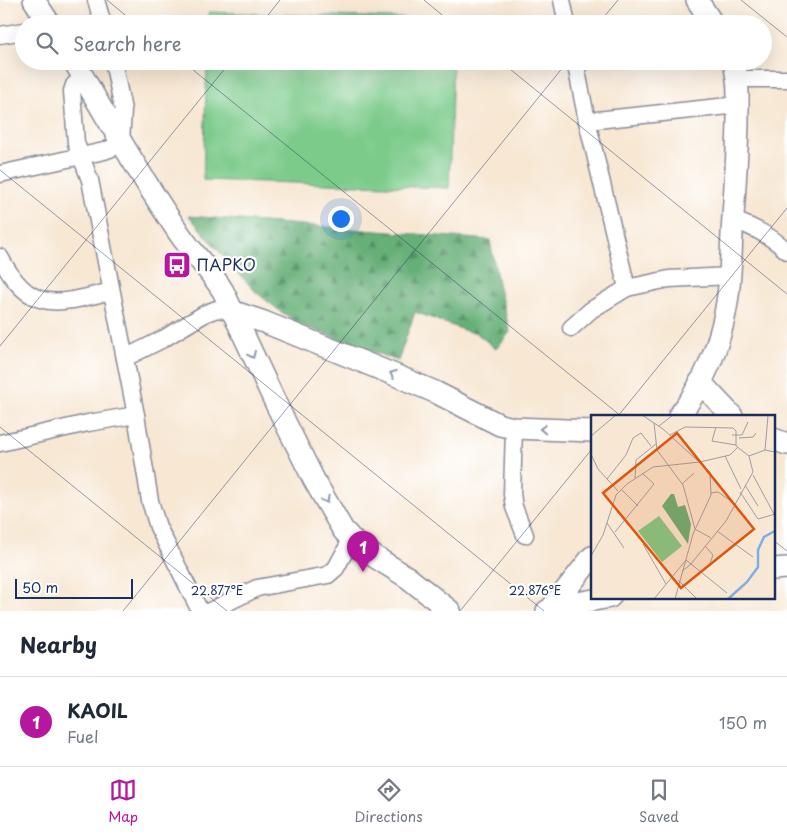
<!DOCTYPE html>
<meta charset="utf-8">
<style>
body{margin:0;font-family:"Playpen Sans",sans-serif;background:#f6f6f7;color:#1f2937}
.scale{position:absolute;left:15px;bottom:12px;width:118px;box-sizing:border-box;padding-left:5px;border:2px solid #1b2f5e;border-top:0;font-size:14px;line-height:18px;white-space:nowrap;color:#1b2f5e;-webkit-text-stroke:4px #fff;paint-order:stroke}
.you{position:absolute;left:340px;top:218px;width:18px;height:18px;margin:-12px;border:4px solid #fff;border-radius:50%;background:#1a73e8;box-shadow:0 0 0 8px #1a73e833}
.badge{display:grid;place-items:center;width:32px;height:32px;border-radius:50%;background:#b5179e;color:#fff;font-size:16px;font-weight:700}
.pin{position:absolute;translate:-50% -41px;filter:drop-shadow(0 1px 2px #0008)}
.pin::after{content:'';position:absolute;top:26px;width:18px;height:15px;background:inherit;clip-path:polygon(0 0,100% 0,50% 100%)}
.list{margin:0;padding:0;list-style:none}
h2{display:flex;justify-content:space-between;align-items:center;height:65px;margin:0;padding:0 20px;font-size:21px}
h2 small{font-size:16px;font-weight:400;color:#747a83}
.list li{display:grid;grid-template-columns:32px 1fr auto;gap:15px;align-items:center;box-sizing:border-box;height:90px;padding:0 20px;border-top:1px solid #e0e1e3}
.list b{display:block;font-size:19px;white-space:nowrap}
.list p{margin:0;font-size:16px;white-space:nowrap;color:#747a83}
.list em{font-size:16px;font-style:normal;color:#747a83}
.icon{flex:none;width:28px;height:28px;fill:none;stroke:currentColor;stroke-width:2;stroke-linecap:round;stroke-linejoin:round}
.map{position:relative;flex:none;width:787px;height:611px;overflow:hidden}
.search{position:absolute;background:#fff;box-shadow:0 5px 20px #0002;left:15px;right:15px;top:15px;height:55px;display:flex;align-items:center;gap:12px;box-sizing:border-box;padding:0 18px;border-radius:28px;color:#747a83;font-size:19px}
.sheet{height:155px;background:#fff}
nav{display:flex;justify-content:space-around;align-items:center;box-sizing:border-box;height:70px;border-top:1px solid #e0e1e3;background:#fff;font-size:14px;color:#747a83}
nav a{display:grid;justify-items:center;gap:2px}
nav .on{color:#b5179e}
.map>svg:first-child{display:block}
.forest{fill:url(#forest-firs);stroke:#406f6a}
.pitch{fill:#7dcb8b;stroke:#4c7d74}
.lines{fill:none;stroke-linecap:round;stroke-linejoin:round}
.minor-casing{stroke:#898b98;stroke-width:19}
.tertiary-casing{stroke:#898b98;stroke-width:24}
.minor{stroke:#fff;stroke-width:16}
.tertiary{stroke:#fff;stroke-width:21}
.oneway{stroke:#8d97ae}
.ticks{fill:none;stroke:#1b2f5e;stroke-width:1;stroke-opacity:0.45}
.labels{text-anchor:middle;stroke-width:4.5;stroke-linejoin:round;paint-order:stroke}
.poi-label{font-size:16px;fill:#1b2f5e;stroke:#fff;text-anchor:start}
.inset-river{fill:none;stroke:#7eaee9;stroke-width:2.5}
.inset-road{fill:none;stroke:#9f9da4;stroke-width:1}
.view{fill:#de5710;fill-opacity:0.15;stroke:#de5710;stroke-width:2.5}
.inset-edge{fill:none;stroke:#1b2f5e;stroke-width:2.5}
.ticks-label{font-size:12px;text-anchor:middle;fill:#1b2f5e;stroke:#fff;stroke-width:4.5;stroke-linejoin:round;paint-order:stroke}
</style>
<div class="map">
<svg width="787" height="611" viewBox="0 0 787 611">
<defs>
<pattern id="forest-firs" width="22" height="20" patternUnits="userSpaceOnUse" patternTransform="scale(1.25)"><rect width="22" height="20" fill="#66af77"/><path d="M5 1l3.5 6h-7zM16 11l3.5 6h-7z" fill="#538f65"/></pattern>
</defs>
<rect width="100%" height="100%" fill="#fff"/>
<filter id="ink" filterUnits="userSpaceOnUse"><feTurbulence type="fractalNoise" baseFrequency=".02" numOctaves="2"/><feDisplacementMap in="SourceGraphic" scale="10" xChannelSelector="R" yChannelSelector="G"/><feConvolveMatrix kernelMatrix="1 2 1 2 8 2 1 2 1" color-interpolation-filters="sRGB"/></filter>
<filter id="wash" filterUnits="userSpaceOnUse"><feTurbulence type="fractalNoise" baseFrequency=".0096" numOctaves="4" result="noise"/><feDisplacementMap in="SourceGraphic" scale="20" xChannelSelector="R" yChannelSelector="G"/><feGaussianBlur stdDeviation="1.12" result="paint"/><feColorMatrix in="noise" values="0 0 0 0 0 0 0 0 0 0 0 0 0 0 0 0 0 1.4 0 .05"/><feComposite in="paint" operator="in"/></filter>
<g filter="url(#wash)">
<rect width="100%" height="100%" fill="#f7e7d3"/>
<polygon class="forest" points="189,216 490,240 498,284 510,332 496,349 475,332 469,332 415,312 398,361 301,325 280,311 257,293 228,262"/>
<g class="pitch">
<polygon points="209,12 455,20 455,24 209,24"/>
<polygon points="207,61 453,61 449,188 203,180"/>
</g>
</g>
<g filter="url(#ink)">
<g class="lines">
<defs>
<g id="minor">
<polyline points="96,0 103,24"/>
<polyline points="562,0 567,24"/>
<polyline points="0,35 24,31"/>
<polyline points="575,61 587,121 627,288 669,279 731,276"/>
<polyline points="83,77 74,85 72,91 76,143 90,180 136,415 150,501 158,527 200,611"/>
<polyline points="737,79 787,79"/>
<polyline points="587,121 738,105"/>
<polyline points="0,174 104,151 112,148 121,142 123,110 113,61"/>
<path d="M 733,220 C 754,227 771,236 787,251"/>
<path d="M 0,257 C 30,314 56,305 111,291"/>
<polyline points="571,328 591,310 627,288"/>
<polyline points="125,358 163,339 206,313 217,309 231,311"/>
<polyline points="514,428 512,494 514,507 525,535"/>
<polyline points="0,443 88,423 136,415"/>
<polyline points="210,611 257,588 328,575 336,568 351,540"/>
</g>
<g id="tertiary">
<polyline points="34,0 50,24"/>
<polyline points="697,0 713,24"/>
<path d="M 74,61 C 106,117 139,174 175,227 C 189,250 209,268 223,291 L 277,406 L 314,480 L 343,530 L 359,547 L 407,577 L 450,611"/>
<polyline points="231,311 264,322 395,375 435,392 500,425 514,428 592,431"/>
<polyline points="700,382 732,416"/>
<path d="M 679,416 C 697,392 712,364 720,334 C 732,294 730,258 733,217 C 735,183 738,149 738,114 C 738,97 739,78 733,61"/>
<polyline points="773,439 787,444"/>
<polyline points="773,569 787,568"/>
<polyline points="550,610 592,557"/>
<polyline points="547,611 577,603 610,597"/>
</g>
</defs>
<use href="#minor" class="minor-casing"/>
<use href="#tertiary" class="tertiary-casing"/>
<use href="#minor" class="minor"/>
<use href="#tertiary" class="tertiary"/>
</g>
<defs><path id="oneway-chevron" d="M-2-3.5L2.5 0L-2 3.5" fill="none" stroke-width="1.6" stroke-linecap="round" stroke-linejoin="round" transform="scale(1.25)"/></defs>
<g class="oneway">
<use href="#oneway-chevron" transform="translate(252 355) rotate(65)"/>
<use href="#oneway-chevron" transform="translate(393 374) rotate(-158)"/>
<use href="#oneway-chevron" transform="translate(543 429) rotate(-178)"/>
<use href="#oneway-chevron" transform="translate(326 500) rotate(61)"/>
</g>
</g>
<path class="ticks" d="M 107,0 L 136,24M 424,0 L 453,24M 741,0 L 787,37M 261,24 L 280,0M 598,24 L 618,0M 182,61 L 621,416M 500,61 L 787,294M 0,170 L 544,611M 0,346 L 231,61M 618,416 L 787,208M 0,427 L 227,611M 773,540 L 787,551M 123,611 L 568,61M 460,611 L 592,449"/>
<defs>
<symbol id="bus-square" viewBox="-11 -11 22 22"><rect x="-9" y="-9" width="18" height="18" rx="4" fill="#b5179e" stroke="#fff"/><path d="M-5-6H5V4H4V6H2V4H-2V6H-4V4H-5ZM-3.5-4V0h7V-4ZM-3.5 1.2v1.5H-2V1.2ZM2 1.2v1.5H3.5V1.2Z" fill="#fff"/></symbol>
</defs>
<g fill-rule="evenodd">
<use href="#bus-square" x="161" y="249" width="32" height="32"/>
</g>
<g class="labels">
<g class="poi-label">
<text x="196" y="271">ΠΑΡΚΟ</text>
</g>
</g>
<g transform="translate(591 415)">
<rect width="184" height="184" fill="#f7e7d3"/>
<path d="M 80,79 L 83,79 L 87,92 L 94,90 L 100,109 L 97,129 L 71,91 Z" fill="#66af77"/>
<path d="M 68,101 L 91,131 L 71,147 L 47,116 Z" fill="#7dcb8b"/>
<path class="inset-river" d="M 137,184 L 156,167 L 167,152 L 167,135 L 173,122 L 184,116"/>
<path class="inset-road" d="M 51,0 L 72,14 L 119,57 L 120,80 L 102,119 L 84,184M 63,8 L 66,35 L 92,70 L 104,114 L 120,123M 68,11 L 82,0M 125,12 L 121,26 L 145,30M 79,20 L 94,12 L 142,13 L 145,16 L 145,31 L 158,41 L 162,57 L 135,106 L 99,150 L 91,156M 141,20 L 151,20 L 157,7M 0,21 L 25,0M 148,23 L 162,22 L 165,18M 174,35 L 177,1M 0,39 L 7,54 L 27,76M 134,41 L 150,74M 158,41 L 174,35 L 184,37M 162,60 L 183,99M 44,63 L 45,45 L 65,29M 16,64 L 35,40 L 42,23 L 50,18 L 60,31M 91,69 L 103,58M 154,70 L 167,91M 30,74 L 47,91M 149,77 L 167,104 L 184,99M 120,78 L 127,77 L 144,89M 16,108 L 33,133M 126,116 L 162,142M 24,117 L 63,69 L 51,58M 52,129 L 75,169M 114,131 L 122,140 L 118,151M 0,141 L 12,120 L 25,80 L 36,69 L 62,52 L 109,47 L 139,40 L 147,32M 87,165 L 106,184M 63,184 L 95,145 L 136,178"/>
<path class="view" d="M 86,18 L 163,114 L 90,173 L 12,78 Z"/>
<rect width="184" height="184" class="inset-edge"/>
</g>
<g class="ticks-label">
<text x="217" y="595">22.877°E</text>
<text x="535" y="595">22.876°E</text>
</g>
</svg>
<div class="scale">50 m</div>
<div class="you"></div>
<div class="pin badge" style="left:363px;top:572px">1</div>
<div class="search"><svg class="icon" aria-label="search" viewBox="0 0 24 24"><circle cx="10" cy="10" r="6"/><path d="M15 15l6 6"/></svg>Search here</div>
</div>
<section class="sheet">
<h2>Nearby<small></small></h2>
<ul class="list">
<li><span class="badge">1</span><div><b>KAOIL</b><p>Fuel</p></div><em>150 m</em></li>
</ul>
</section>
<nav>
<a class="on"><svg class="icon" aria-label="map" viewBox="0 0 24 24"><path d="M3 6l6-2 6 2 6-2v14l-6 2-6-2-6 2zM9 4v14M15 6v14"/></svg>Map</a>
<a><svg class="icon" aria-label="directions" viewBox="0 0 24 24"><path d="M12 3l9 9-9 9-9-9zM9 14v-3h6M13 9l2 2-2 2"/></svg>Directions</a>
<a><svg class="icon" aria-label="saved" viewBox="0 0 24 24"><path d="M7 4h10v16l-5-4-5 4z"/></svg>Saved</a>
</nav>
